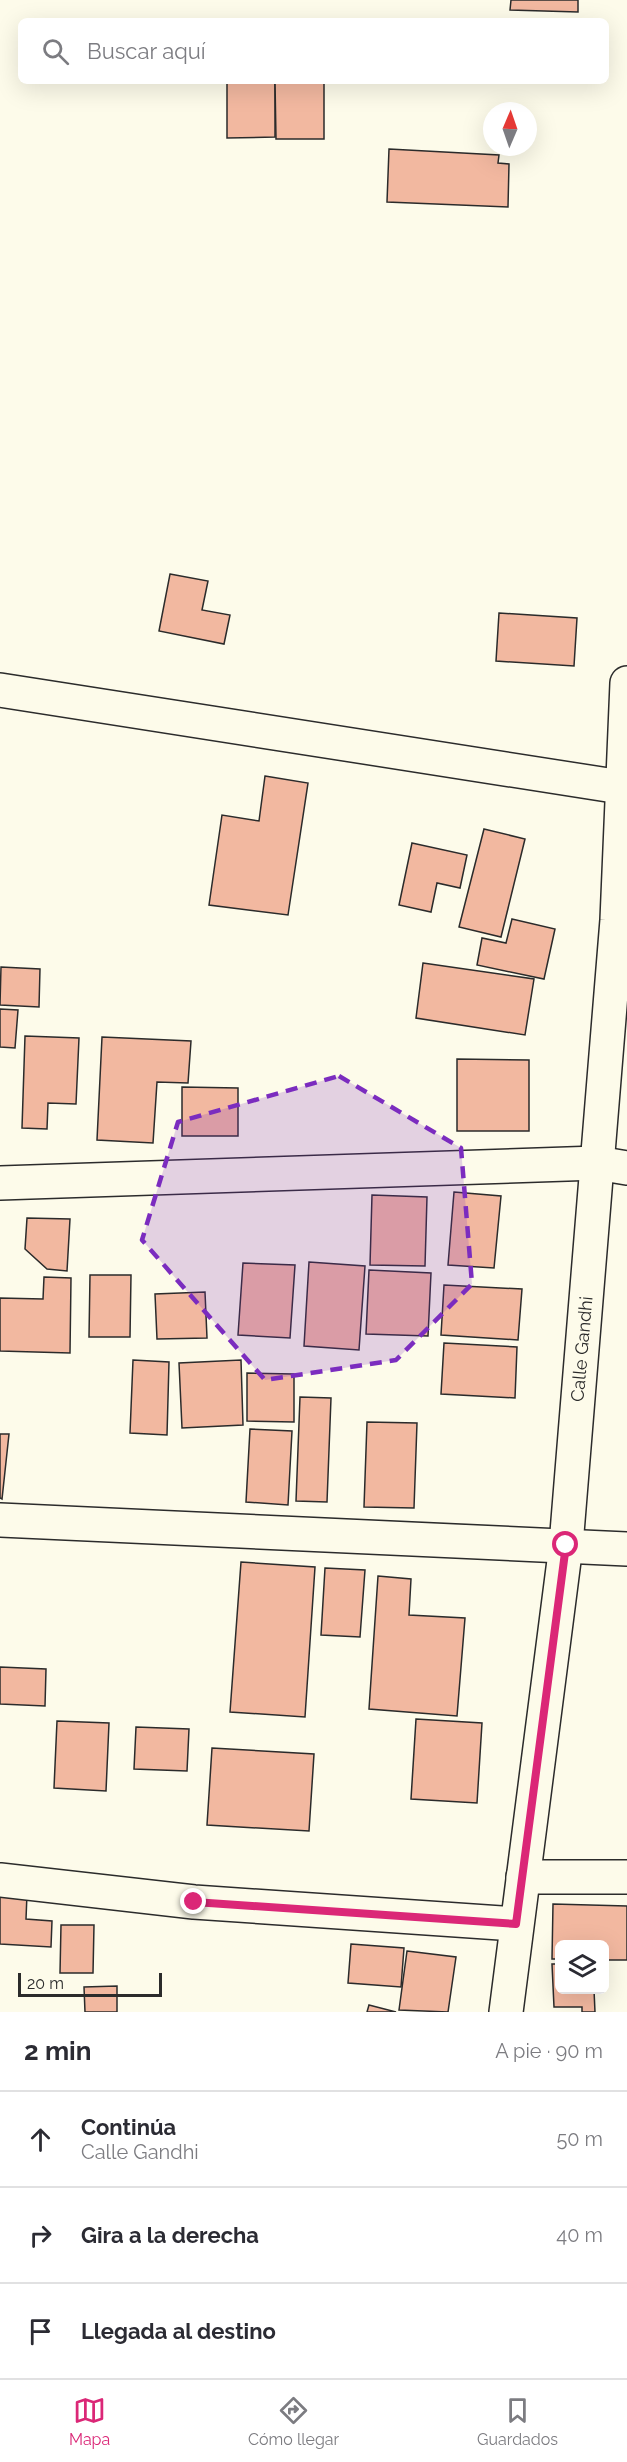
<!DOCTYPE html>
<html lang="es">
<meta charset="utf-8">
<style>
body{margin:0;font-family:Raleway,sans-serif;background:#f7f7f7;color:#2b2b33}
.controls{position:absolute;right:18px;bottom:18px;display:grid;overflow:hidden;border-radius:9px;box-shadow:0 6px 24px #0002}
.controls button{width:54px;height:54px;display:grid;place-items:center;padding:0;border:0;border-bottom:2px solid #e1e1e2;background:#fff;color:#2b2b33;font:30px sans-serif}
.compass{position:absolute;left:483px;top:102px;width:54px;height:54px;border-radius:50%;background:#fff;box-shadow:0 6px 24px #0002;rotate:2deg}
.scale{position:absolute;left:18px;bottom:15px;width:144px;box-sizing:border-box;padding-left:6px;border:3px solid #2b2b2b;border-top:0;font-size:16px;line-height:21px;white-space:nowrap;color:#2b2b2b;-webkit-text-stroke:4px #fdfbea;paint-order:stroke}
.stop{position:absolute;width:18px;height:18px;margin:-14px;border:4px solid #db2777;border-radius:50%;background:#fff}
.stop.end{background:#db2777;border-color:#fff;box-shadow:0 2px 6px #0008}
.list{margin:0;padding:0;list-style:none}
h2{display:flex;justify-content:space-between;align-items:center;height:78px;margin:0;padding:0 24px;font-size:26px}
h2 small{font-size:20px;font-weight:400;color:#7c7c81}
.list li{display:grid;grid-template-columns:39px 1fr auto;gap:18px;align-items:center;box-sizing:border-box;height:96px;padding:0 24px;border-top:2px solid #e1e1e2}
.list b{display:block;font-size:22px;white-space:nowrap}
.list p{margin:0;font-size:20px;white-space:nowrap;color:#7c7c81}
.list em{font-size:20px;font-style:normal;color:#7c7c81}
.icon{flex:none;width:33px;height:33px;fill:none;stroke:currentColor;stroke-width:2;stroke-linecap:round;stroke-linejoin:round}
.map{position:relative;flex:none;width:627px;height:2012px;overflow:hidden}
.search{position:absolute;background:#fff;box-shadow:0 6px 24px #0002;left:18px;right:18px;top:18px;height:66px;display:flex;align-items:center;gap:15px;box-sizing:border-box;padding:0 21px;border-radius:9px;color:#7c7c81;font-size:22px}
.sheet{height:366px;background:#fff}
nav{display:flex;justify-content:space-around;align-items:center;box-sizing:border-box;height:84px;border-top:2px solid #e1e1e2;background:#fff;font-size:16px;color:#7c7c81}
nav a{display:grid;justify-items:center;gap:3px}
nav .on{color:#db2777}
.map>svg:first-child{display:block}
.building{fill:#f2b8a0;stroke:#2b2b2b;stroke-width:1.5}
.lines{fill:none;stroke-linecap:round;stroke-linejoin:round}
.street-casing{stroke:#2b2b2b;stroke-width:36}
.secondary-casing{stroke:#2b2b2b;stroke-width:36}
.street{stroke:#fdfbea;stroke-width:33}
.secondary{stroke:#fdfbea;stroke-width:33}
.route{stroke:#db2777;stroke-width:8}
.marked{fill:#7b2cbf;fill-opacity:0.2;stroke:#7b2cbf;stroke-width:4.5;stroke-dasharray:12 8;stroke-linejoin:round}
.labels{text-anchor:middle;stroke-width:4.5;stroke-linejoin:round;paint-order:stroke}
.street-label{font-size:18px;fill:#2b2b2b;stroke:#fdfbea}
</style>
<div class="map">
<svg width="627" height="2012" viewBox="0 0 627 2012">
<rect width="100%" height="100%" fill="#fdfbea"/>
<g class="building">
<polygon points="511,0 578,0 578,12 510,10"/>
<polygon points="227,81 275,81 275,137 227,138"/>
<polygon points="275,81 324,81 324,139 276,139"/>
<polygon points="389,149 499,155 498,163 509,164 508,207 387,202"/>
<polygon points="170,574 208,581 202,610 230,615 224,644 159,631"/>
<polygon points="499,613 577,618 574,666 496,661"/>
<polygon points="265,776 308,783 288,915 209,905 222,815 259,821"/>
<polygon points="484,829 525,839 501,937 459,927"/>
<polygon points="412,843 467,855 460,888 437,883 431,912 399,905"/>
<polygon points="512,919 555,929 544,979 477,965 482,938 506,943"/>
<polygon points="423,963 534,979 525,1035 416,1018"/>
<polygon points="1,967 40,969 39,1007 0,1005"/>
<polygon points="0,1009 18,1010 15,1048 0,1047"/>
<polygon points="25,1036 79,1038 76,1104 48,1103 47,1129 22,1128"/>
<polygon points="102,1037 191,1041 188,1083 157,1082 153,1143 97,1140"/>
<polygon points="457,1059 529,1060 529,1131 457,1131"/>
<polygon points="182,1087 238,1088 238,1136 182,1136"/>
<polygon points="454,1192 501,1196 494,1268 448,1265"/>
<polygon points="372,1195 427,1197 425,1266 370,1265"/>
<polygon points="27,1218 70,1219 67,1271 47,1269 25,1249"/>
<polygon points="309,1262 365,1266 359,1350 304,1346"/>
<polygon points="243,1263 295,1265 290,1338 238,1335"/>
<polygon points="369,1270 431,1273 428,1336 366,1334"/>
<polygon points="90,1275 131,1275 130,1337 89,1337"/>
<polygon points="44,1277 71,1278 70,1353 0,1351 0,1298 43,1299"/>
<polygon points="444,1285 522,1289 518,1340 441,1335"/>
<polygon points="205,1292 207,1338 157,1339 155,1294"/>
<polygon points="444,1343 517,1347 515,1398 441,1394"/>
<polygon points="133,1360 169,1362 167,1435 130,1433"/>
<polygon points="241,1360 243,1425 182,1428 179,1363"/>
<polygon points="247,1373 294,1374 294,1422 247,1421"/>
<polygon points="300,1397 331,1398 327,1502 296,1501"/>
<polygon points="367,1422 417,1423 414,1508 364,1507"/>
<polygon points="250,1429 292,1431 288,1505 246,1502"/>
<polygon points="0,1434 9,1434 2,1499 0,1498"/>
<polygon points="241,1562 315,1567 305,1717 230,1712"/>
<polygon points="325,1568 365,1570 360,1637 321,1635"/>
<polygon points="378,1576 411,1579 409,1615 465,1618 457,1716 369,1709"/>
<polygon points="0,1667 46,1669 45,1706 0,1704"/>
<polygon points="416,1719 482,1723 477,1803 411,1799"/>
<polygon points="57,1721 109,1723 106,1791 54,1788"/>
<polygon points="136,1727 189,1729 187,1771 134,1769"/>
<polygon points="212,1748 314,1754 309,1831 207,1825"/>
<polygon points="0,1893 27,1894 26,1919 52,1921 51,1947 0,1944"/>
<polygon points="553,1904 627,1906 627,1960 604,1960 604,1944 560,1944 560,1959 552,1959"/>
<polygon points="61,1925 94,1925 93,1973 60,1973"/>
<polygon points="351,1944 404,1948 401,1987 348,1983"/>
<polygon points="407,1951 456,1957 448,2012 399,2010"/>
<polygon points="552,1964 560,1964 560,1990 594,1990 595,2012 582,2012 582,2007 554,2007"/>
<polygon points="117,1986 117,2012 85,2012 84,1987"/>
<polygon points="369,2005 396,2012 367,2012"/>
</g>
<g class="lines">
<defs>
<g id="street">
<polyline points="0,690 627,788"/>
<polyline points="0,1183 597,1163 627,1168"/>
<polyline points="0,1520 627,1549"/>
<polyline points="523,1877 627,1877"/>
<polyline points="0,1880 194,1902 516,1924"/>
</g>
<polyline id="secondary" points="506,2012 566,1545 617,920 627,683"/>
</defs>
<use href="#street" class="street-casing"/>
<use href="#secondary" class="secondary-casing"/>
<use href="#street" class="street"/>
<use href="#secondary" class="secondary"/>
</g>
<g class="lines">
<polyline class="route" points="194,1902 516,1924 566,1545"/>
</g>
<path class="marked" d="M 339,1076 L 461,1148 L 472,1284 L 396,1360 L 265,1380 L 142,1240 L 178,1122 Z"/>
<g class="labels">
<g class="street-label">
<text transform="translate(582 1349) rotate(-85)" y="6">Calle Gandhi</text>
</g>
</g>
</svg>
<div class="controls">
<button><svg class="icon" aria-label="layers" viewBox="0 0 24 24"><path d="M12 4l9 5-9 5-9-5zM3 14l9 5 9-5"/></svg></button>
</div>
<svg class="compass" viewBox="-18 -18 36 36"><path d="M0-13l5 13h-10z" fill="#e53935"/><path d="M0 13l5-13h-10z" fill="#7c7c81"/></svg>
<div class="scale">20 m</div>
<div class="stop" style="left:566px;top:1545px"></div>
<div class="stop end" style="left:194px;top:1902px"></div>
<div class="search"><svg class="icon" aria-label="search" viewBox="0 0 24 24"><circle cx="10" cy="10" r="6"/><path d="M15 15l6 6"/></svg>Buscar aquí</div>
</div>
<section class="sheet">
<h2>2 min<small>A pie · 90 m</small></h2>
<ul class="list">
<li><svg class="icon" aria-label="ahead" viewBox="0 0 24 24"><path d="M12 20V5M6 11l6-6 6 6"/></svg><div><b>Continúa</b><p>Calle Gandhi</p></div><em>50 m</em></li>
<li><svg class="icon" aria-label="right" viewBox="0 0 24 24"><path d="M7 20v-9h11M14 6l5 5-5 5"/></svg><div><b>Gira a la derecha</b></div><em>40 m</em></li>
<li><svg class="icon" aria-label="arrive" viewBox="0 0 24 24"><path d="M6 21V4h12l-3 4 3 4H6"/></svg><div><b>Llegada al destino</b></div></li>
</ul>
</section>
<nav>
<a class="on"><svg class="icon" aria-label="map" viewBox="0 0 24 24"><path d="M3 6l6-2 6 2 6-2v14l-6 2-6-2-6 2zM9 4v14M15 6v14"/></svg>Mapa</a>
<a><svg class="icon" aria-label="directions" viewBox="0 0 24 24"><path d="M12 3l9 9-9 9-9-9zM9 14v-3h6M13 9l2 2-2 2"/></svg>Cómo llegar</a>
<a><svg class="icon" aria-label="saved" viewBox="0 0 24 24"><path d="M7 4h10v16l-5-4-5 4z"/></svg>Guardados</a>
</nav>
